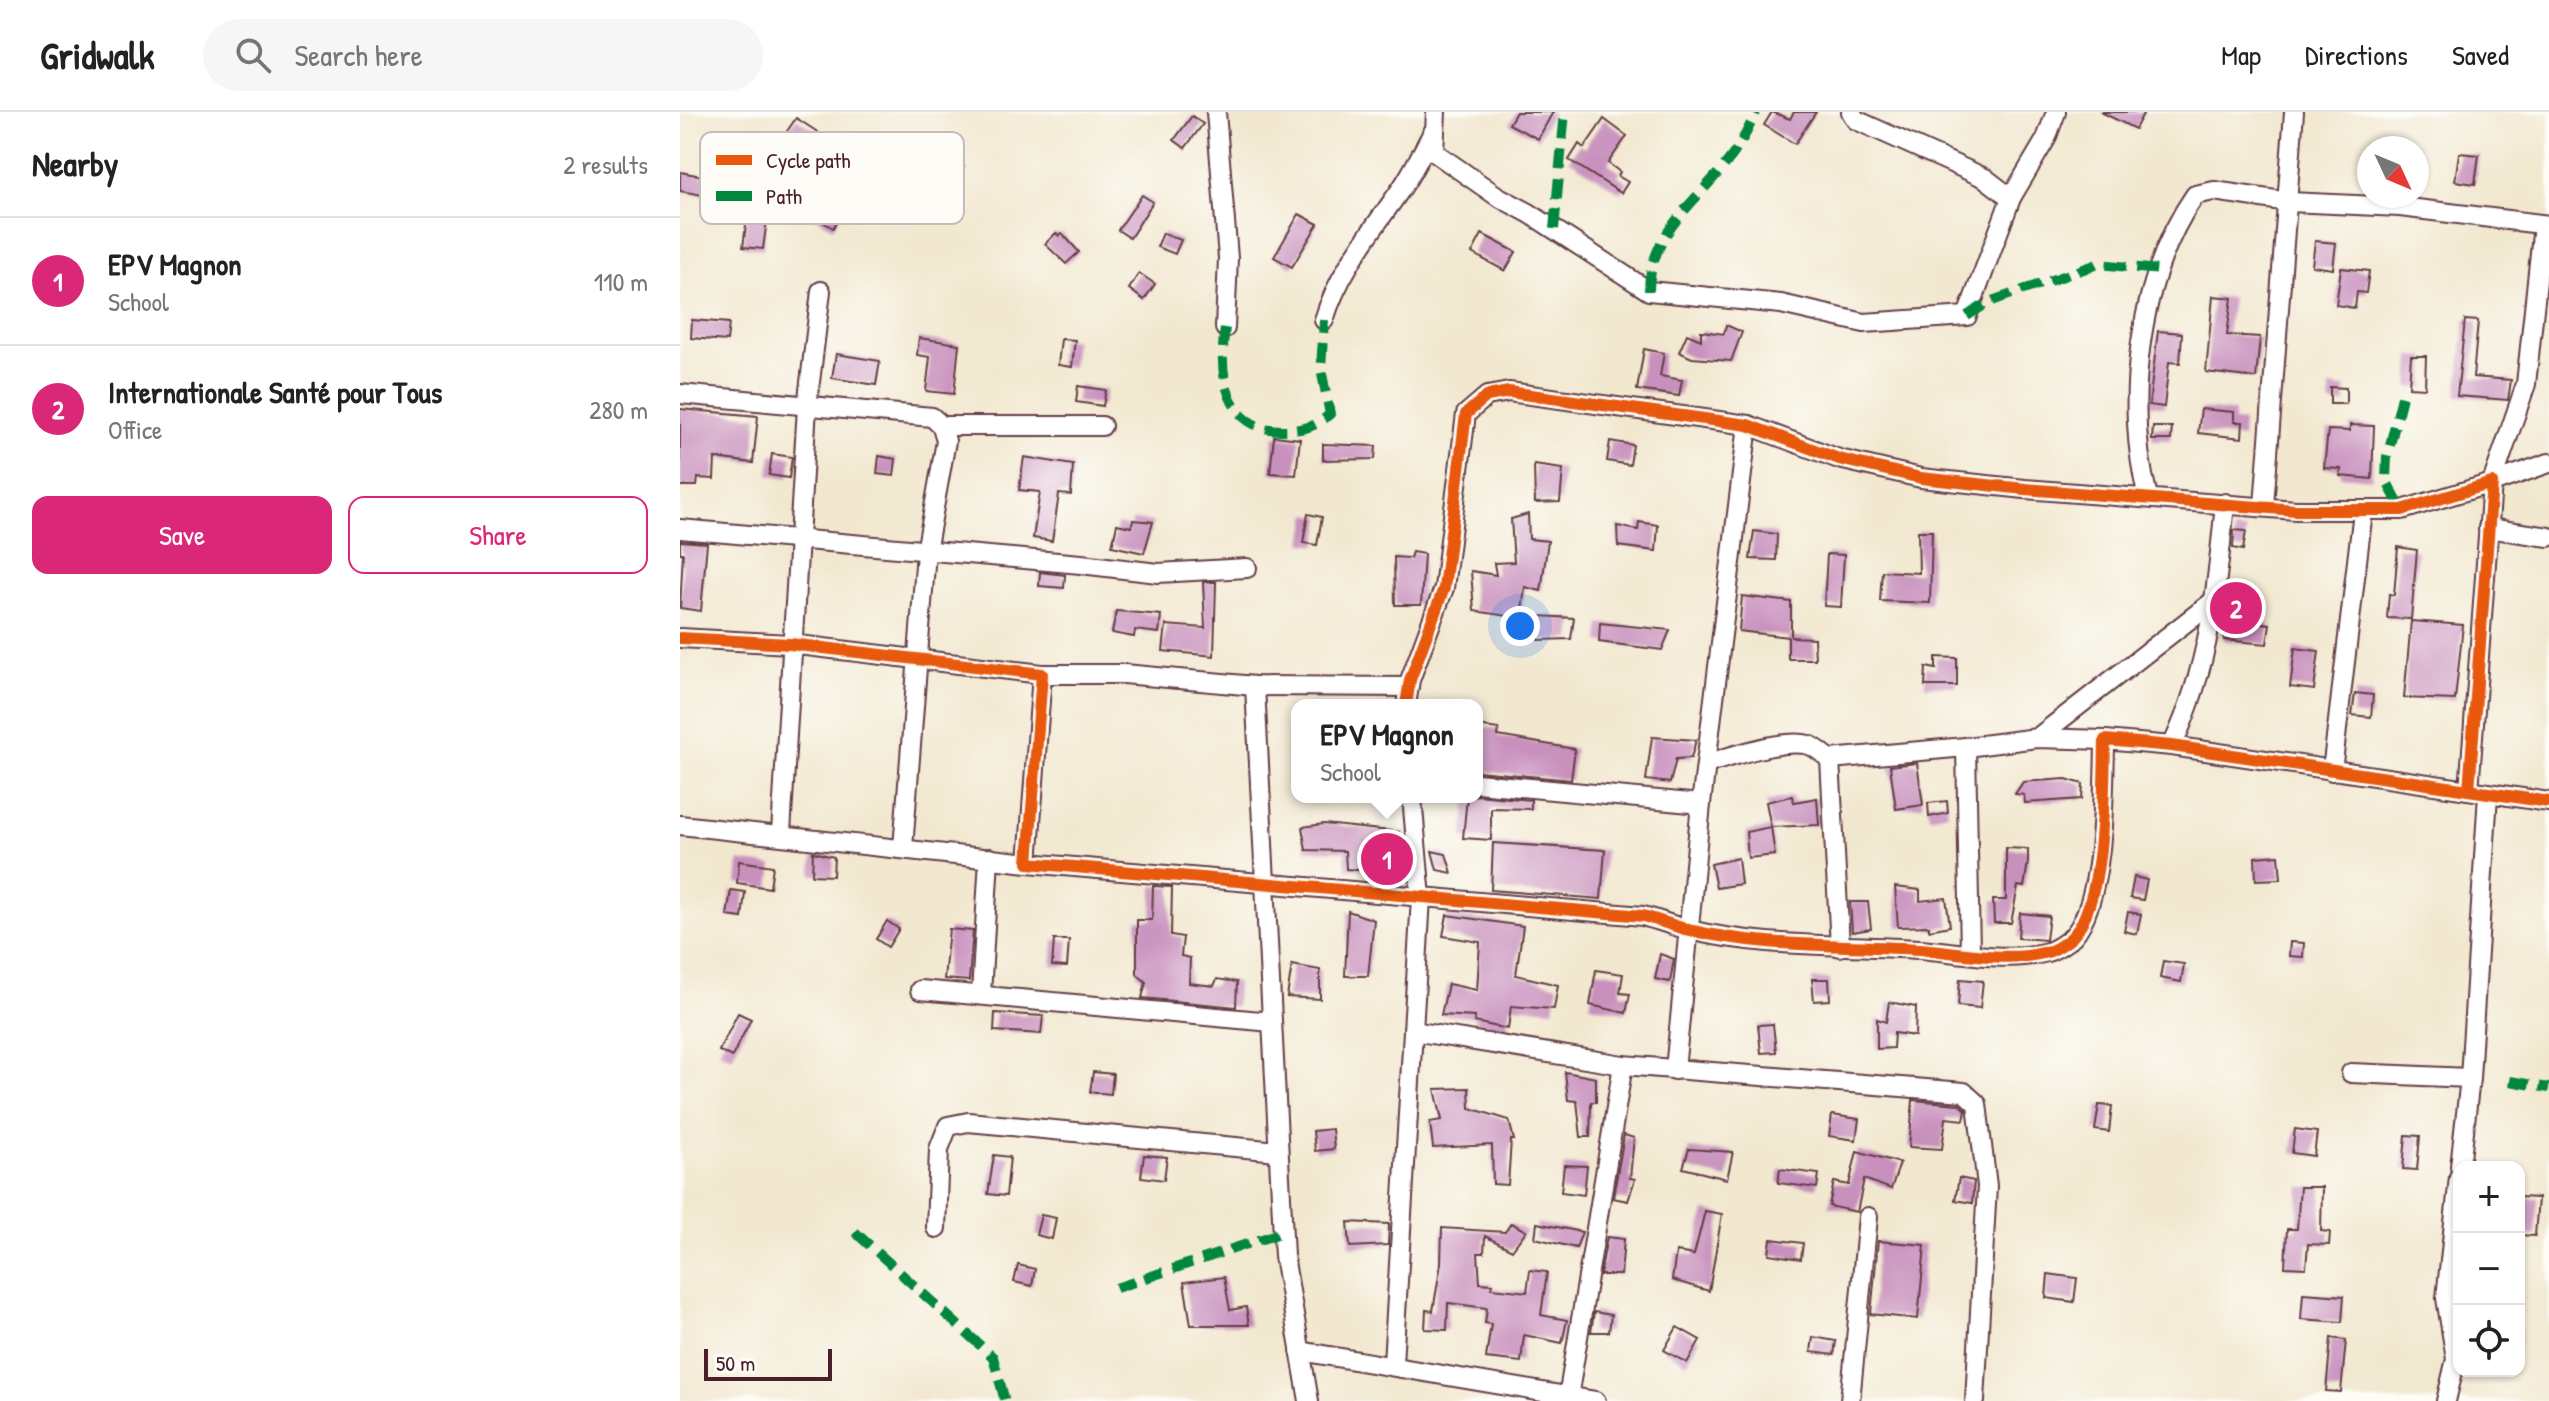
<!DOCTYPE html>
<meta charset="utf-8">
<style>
body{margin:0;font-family:"Patrick Hand",sans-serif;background:#f6f6f6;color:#222}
.controls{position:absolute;right:24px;bottom:24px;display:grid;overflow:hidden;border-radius:16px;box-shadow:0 2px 6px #0004}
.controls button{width:72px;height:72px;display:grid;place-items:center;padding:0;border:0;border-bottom:2px solid #e0e0e0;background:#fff;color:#222;font:40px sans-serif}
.compass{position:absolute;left:1677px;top:24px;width:72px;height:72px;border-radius:50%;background:#fff;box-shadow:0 2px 6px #0004;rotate:134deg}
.scale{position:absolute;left:24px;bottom:20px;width:128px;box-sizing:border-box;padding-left:8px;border:4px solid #4a1f2b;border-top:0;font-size:22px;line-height:28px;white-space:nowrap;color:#4a1f2b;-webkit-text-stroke:6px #fdfcf7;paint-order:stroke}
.you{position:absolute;left:840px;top:514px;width:28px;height:28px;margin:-20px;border:6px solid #fff;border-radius:50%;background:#1a73e8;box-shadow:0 0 0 12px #1a73e833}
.badge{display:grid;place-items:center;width:52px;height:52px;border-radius:50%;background:#db2777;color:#fff;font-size:26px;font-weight:700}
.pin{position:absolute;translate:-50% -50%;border:4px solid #fff;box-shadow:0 2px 8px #0006}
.popup{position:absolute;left:611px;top:587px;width:192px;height:104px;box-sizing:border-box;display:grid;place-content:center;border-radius:16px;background:#fff;filter:drop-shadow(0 2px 6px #0005);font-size:26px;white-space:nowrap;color:#767676}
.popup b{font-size:30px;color:#222}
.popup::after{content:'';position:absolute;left:50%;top:100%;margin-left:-16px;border:16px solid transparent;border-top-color:#fff}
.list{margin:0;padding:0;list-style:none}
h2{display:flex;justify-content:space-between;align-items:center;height:104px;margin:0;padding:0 32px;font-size:34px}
h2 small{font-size:26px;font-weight:400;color:#767676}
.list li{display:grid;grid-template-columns:52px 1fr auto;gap:24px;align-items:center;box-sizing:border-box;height:128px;padding:0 32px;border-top:2px solid #e0e0e0}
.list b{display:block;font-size:30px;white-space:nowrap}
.list p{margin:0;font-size:26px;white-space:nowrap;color:#767676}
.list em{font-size:26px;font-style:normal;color:#767676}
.actions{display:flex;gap:16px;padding:24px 32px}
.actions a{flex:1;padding:18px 0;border:2px solid #db2777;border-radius:16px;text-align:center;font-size:28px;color:#db2777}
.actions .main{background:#db2777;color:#fff}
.icon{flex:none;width:44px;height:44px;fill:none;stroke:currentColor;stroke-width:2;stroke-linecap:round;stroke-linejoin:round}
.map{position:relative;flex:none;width:1869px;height:1289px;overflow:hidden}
header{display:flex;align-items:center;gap:48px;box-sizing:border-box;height:112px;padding:0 40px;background:#fff;border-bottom:2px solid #e0e0e0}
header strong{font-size:38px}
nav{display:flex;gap:44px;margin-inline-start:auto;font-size:28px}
.search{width:560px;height:72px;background:#f6f6f6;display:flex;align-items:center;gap:20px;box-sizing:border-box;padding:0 28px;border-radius:44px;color:#767676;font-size:30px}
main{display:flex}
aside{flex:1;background:#fff}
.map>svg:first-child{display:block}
.building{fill:#c890bd}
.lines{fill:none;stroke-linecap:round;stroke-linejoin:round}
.street-casing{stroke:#633d44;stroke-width:22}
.street{stroke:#fff;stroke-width:18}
.quiet{stroke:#00873e;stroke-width:10;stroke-dasharray:20 10;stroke-linecap:butt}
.cycleway-casing{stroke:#fdfcf7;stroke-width:17}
.cycleway{stroke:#e8590c;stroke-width:12}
.key{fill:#fdfcf7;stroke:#c7baba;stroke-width:2}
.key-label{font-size:22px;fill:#4a1f2b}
</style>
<header>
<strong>Gridwalk</strong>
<div class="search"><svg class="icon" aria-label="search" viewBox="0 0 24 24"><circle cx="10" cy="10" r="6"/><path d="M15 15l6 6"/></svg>Search here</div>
<nav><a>Map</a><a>Directions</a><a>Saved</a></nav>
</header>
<main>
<aside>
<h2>Nearby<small>2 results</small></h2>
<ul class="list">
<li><span class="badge">1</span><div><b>EPV Magnon</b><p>School</p></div><em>110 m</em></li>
<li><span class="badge">2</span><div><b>Internationale Santé pour Tous</b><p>Office</p></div><em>280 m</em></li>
</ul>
<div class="actions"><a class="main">Save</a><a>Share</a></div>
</aside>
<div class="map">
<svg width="1869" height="1289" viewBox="0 0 1869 1289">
<rect width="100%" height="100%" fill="#fdfcf7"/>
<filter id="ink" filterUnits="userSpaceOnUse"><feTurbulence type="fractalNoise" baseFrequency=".0125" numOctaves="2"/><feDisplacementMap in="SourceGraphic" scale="16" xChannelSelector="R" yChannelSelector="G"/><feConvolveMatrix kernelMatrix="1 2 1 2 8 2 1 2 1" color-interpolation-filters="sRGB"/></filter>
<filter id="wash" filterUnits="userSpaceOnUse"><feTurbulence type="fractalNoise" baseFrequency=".006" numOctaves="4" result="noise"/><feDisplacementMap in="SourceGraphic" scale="32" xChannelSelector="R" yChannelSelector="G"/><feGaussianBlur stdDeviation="1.8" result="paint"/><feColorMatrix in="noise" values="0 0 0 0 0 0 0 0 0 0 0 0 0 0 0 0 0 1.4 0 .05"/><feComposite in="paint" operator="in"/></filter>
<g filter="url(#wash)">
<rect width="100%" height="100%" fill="#f2e8d0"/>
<g id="blocks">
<g class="building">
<polygon points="836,0 873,0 858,27 829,12"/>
<polygon points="1092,0 1110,7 1114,0 1136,0 1115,32 1084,13"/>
<polygon points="1421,0 1464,0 1455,17"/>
<polygon points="512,4 523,12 505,36 494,28"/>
<polygon points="116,6 150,28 132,56 174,82 153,116 97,82 95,95 89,93 83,137 63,135 69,91 0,79 0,60 82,75 86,50"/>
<polygon points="924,7 947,24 928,51 940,60 938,64 948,70 941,81 889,48 899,32 904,36"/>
<polygon points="1779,41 1799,43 1795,72 1775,69"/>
<polygon points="270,45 284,55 268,78 278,86 269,97 259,89 253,99 237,88"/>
<polygon points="462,83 473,90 450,126 438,118"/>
<polygon points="619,102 638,112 612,155 594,145"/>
<polygon points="376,121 379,124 382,121 399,140 386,152 365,132"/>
<polygon points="483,121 501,128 495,142 477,135"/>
<polygon points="802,122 836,140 825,159 792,141"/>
<polygon points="1635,129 1656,131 1653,157 1632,154"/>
<polygon points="1661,156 1689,159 1686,181 1677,180 1675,196 1656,193"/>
<polygon points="459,161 475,172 464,188 449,177"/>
<polygon points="1533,184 1552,186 1547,223 1580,225 1576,266 1526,260"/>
<polygon points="12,208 49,211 47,229 11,226"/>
<polygon points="1785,208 1798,209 1793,265 1831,268 1828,288 1777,284"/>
<polygon points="1046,213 1062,220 1051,249 1012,246 999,240 1007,222 1021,228 1021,219 1044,222"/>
<polygon points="1478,219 1502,221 1500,251 1489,250 1484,295 1469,293"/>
<polygon points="239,226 279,232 274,282 246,279 250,245 237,243"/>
<polygon points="381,227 395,228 392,255 378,253"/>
<polygon points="964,237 984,241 980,264 1002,268 999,284 957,278"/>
<polygon points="156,242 200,249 196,273 152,266"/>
<polygon points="1731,244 1746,244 1745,276 1729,275"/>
<polygon points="398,274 426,278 423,294 396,290"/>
<polygon points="1650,275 1666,276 1666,292 1650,292"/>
<polygon points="0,297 78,304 73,351 35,346 34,367 18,366 17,374 0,374"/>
<polygon points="1521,297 1554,300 1554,310 1563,310 1562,326 1518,321"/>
<polygon points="1670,313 1694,314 1692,367 1660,364 1661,357 1644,356 1648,318 1670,319"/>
<polygon points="1473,315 1492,315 1491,328 1472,328"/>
<polygon points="594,324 620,327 616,363 590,361"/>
<polygon points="930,329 953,333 950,353 927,349"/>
<polygon points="643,332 696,334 695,347 643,348"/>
<polygon points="92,342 112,345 109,366 89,363"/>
<polygon points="199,344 216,347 214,364 197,362"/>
<polygon points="344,345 393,353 391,383 379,382 372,429 353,426 360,380 339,378"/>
<polygon points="854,353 883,357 880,390 855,391"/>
<polygon points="628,402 642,405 637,433 623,431"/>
<polygon points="848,402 849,427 868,429 861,479 845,475 841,506 794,499 791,459 816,463 814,451 834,450 831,407"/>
<polygon points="453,408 473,410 464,441 432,434 437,412 451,415"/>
<polygon points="959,410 978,413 976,439 938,434 937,414 958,418"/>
<polygon points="1554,418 1566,419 1563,438 1553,436"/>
<polygon points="1074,419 1097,422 1096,448 1070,447"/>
<polygon points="1238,419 1252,419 1250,491 1200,489 1202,459 1239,461"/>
<polygon points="0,429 27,431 21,499 0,496 3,441 0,441"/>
<polygon points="1718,435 1737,438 1731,507 1707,506 1709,482 1714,483"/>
<polygon points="732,440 744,442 741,493 715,493 714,445 730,446"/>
<polygon points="1147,442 1164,443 1161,495 1144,494"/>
<polygon points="360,460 385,463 384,476 359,474"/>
<polygon points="523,470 536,470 534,544 483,539 486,513 525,516"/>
<polygon points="1062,484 1111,490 1111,525 1134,526 1135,547 1108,547 1108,525 1059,519"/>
<polygon points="436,499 481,503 479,521 455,518 454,525 432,521"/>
<polygon points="859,504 894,506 891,527 859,528"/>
<polygon points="1546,507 1590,512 1587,532 1544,528"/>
<polygon points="1731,509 1783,513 1775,588 1724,586"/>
<polygon points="920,511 990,518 982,538 919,530"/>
<polygon points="1615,536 1639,539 1634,578 1610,575"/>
<polygon points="1256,545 1277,546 1277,574 1245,574 1246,555 1256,557"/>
<polygon points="1675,581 1693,583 1691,605 1672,603"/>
<polygon points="797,614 819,617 818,624 895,637 891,668 797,659"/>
<polygon points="972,625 1016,628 1011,646 996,647 990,671 966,668"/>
<polygon points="1237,651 1243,693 1216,697 1210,654"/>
<polygon points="1386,667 1403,672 1402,687 1345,691 1344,683 1335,682 1343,670"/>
<polygon points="797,683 851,688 851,697 811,696 811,728 783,726 787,685"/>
<polygon points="1112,684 1114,690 1137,686 1139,713 1091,715 1086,690"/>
<polygon points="1267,689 1268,701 1249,705 1248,691"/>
<polygon points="644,712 719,720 714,761 666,757 665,739 626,738 622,715"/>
<polygon points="1091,715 1095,743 1068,746 1066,720"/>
<polygon points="813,731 925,738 921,787 811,778"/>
<polygon points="1326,736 1348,737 1348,750 1344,775 1338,774 1331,811 1314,811 1313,788 1326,788"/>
<polygon points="752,739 766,742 772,761 757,758"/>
<polygon points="133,740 154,745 153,764 132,763"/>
<polygon points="1599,743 1601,767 1576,768 1575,745"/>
<polygon points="1058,746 1061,772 1036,776 1031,752"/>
<polygon points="59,749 93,754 90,776 57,771"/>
<polygon points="1454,765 1467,768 1463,788 1450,786"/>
<polygon points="473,774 492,775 491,823 503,825 501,844 510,846 509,871 534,874 537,867 557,870 556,895 462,886 466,870 457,862 457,808 472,808"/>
<polygon points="1215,775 1240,778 1240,789 1266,786 1270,814 1249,818 1249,814 1218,815"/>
<polygon points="51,778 65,780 62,806 47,804"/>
<polygon points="1170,790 1188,790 1191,817 1172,820"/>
<polygon points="668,799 694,808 688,864 665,864"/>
<polygon points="1448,800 1461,802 1457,822 1444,819"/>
<polygon points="1340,801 1369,804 1366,828 1338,826"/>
<polygon points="767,803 843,814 836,863 878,873 874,897 831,894 828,917 794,910 795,905 761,903 768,872 797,878 800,830 763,824"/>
<polygon points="207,809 219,817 208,835 196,827"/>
<polygon points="269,817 293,819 289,869 264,867"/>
<polygon points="374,828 389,828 387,855 372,854"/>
<polygon points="1610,830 1624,831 1623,845 1609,844"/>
<polygon points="980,842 994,847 990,870 975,867"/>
<polygon points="1483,849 1504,852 1501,870 1480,866"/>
<polygon points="612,853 640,858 640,887 607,885"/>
<polygon points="916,858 943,862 940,881 950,882 946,901 910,893"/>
<polygon points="1132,867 1149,867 1150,888 1134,889"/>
<polygon points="1280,867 1303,869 1300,896 1278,894"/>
<polygon points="1209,890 1236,895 1235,924 1214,921 1213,936 1197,937 1197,907 1206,910"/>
<polygon points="58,901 71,907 52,945 39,939"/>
<polygon points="315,901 363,904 361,922 314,919"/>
<polygon points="1093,912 1096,940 1081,941 1078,913"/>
<polygon points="413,960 433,962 431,982 410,980"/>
<polygon points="885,960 916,966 916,990 911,990 910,1025 901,1025 897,989 888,988"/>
<polygon points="789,976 790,996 829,1008 834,1028 831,1028 828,1073 813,1072 812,1033 753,1036 750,1010 762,1008 755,977"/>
<polygon points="1233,988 1279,992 1286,998 1284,1008 1266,1006 1262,1037 1229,1035"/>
<polygon points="1419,993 1432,994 1429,1020 1415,1018"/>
<polygon points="1152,1003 1179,1007 1176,1028 1149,1024"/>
<polygon points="652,1017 654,1037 635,1039 633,1019"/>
<polygon points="1615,1017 1637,1020 1634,1044 1612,1041"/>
<polygon points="944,1023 954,1026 950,1066 955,1067 948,1089 933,1086"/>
<polygon points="1726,1023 1740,1024 1737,1058 1723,1057"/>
<polygon points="1009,1037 1053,1040 1047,1067 1003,1056"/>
<polygon points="1177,1039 1220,1051 1211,1077 1184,1067 1177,1100 1149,1094 1154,1070 1169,1073"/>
<polygon points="314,1043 330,1045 326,1084 308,1082"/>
<polygon points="464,1043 487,1045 484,1068 461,1065"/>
<polygon points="884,1053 907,1054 904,1083 881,1080"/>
<polygon points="1100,1057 1139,1062 1137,1076 1098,1071"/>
<polygon points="1279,1066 1294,1069 1292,1091 1275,1088"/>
<polygon points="1620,1075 1642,1075 1641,1119 1650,1120 1649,1133 1628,1132 1626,1156 1605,1155 1607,1117 1617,1117"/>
<polygon points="1839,1085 1858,1086 1855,1124 1839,1123"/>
<polygon points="1025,1099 1042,1102 1029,1179 992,1168 996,1140 1014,1143"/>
<polygon points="361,1103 376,1106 372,1127 356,1123"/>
<polygon points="668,1110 709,1112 708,1133 670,1135"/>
<polygon points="831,1111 846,1119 832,1138 805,1124 804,1141 798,1141 800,1171 813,1172 812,1176 847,1180 850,1158 867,1160 861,1203 887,1208 882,1231 844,1223 841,1250 806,1246 811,1212 805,1211 807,1196 768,1191 767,1218 745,1217 746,1198 753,1199 761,1151 762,1116 825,1120"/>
<polygon points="857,1111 902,1120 896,1136 855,1126"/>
<polygon points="927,1125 944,1127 941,1163 920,1163"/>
<polygon points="1091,1127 1123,1131 1121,1147 1089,1142"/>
<polygon points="1198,1129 1245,1133 1238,1207 1191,1202"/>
<polygon points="338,1153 355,1157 352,1174 334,1170"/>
<polygon points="1368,1162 1397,1166 1394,1190 1366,1186"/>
<polygon points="544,1165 550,1198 566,1195 569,1213 511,1213 504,1170"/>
<polygon points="1623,1181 1664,1184 1662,1210 1621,1207"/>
<polygon points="914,1200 931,1203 929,1220 911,1220"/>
<polygon points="997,1215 1020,1228 1007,1251 984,1238"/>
<polygon points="1133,1225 1156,1229 1154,1243 1131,1240"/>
<polygon points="1651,1226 1666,1228 1661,1280 1646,1279"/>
</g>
</g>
</g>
<g filter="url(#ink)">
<use href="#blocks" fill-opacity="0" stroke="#633d44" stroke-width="2"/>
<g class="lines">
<defs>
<g id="street">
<polyline points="536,0 548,146 545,216"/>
<polyline points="756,0 754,40 817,84 849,101 969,179 1101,192 1184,211 1287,204 1331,86 1366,27 1376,0"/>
<polyline points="1171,0 1176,8 1305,66 1331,86"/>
<path d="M 644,208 C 659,159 690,122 719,80 C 732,62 742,40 753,20"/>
<polyline points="0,282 252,305 262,314 266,329 246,440 223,736"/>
<polyline points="262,314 422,314"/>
<polyline points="1812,371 1846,272 1863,113"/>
<polyline points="1812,371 1869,351"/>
<path d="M 1468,385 C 1443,291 1459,164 1515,83 L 1534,79 L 1609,90 L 1720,95 L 1869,113"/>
<polyline points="1584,394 1614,0"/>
<polyline points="1808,416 1869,425"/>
<polyline points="0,417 401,452 478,461 567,456"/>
<path d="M 0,526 L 110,532 L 362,562 L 348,751 L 963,804 C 978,808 994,814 1009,818 C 1085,836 1163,832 1240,837 C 1279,840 1329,851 1367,840 C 1375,838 1387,830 1393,824 C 1425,789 1424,676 1425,628 L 1492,634 L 1869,690"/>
<polyline points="362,562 444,562 575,574 729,575"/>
<polyline points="575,574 604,1144 629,1289"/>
<polyline points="726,593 730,568 764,476 786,302 807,284 829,280 1068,313 1159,347 1241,366 1345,377 1616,398 1722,398 1812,371 1789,678"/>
<polyline points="1357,626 1532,490"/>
<path d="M 1492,634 C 1529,556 1537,477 1545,391"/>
<polyline points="1150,647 1160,835"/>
<path d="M 1029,651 C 1053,644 1105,626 1129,633 C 1136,635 1144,643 1150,647 L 1286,635"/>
<polyline points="1652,659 1683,399"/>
<polyline points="797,671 1021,692"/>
<polyline points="0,713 348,751"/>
<polyline points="101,721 127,295 141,179"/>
<polyline points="1290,840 1286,635 1357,626 1425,628"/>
<polyline points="240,878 592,910"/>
<polyline points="301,883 309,746"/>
<polyline points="733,919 943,953 1284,980 1297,992 1307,1074 1295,1289"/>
<polyline points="995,958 1021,692 1068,313"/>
<polyline points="1671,961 1790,966"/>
<polyline points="1780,1055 1790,966 1808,682"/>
<polyline points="256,1116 259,1037 268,1014 288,1010 598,1039"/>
<polyline points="620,1239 916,1289"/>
<polyline points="713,1252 741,786 732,685"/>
<polyline points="888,1286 943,953"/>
<polyline points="1170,1289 1188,1105"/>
<polyline points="1766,1289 1776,1247 1766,1186 1779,1065"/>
</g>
</defs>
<use href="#street" class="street-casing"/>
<use href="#street" class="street"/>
<g class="quiet">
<polyline points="874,117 885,0"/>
<path d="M 969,179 C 969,122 1016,90 1048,49 C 1060,34 1068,18 1076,0"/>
<polyline points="1287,204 1309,190 1418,152 1480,158"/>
<path d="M 545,216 C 538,261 545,320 604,318 C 624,318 635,315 650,302 L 641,257 L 644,208"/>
<polyline points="1722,285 1707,345 1706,368 1722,398"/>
<polyline points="1830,969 1869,976"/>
<polyline points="175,1120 313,1245 325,1289"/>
<polyline points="436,1176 603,1120"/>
</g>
<defs>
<g id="cycleway">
<path d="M 0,526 L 110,532 L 362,562 L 348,751 L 963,804 C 978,808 994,814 1009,818 C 1085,836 1163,832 1240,837 C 1279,840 1329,851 1367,840 C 1375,838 1387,830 1393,824 C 1425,789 1424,676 1425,628 L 1492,634 L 1869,690"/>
<polyline points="726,593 730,568 764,476 786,302 807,284 829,280 1068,313 1159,347 1241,366 1345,377 1616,398 1722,398 1812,371 1789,678"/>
</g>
</defs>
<use href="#cycleway" class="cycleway-casing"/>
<use href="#cycleway" class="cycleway"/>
</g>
</g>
<rect x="20" y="20" width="264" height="92" rx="12" class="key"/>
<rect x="36" y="43" width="36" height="10" fill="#e8590c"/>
<rect x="36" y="79" width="36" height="10" fill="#00873e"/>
<g class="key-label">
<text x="86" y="56">Cycle path</text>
<text x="86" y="92">Path</text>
</g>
</svg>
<div class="controls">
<button>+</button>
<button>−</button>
<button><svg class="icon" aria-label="locate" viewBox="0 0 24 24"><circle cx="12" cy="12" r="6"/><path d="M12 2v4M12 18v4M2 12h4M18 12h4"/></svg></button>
</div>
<svg class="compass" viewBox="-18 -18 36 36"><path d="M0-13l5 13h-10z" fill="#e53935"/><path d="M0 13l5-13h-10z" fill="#767676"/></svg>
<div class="scale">50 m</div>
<div class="you"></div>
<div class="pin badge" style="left:707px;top:747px">1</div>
<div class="popup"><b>EPV Magnon</b>School</div>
<div class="pin badge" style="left:1556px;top:496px">2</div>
</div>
</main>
